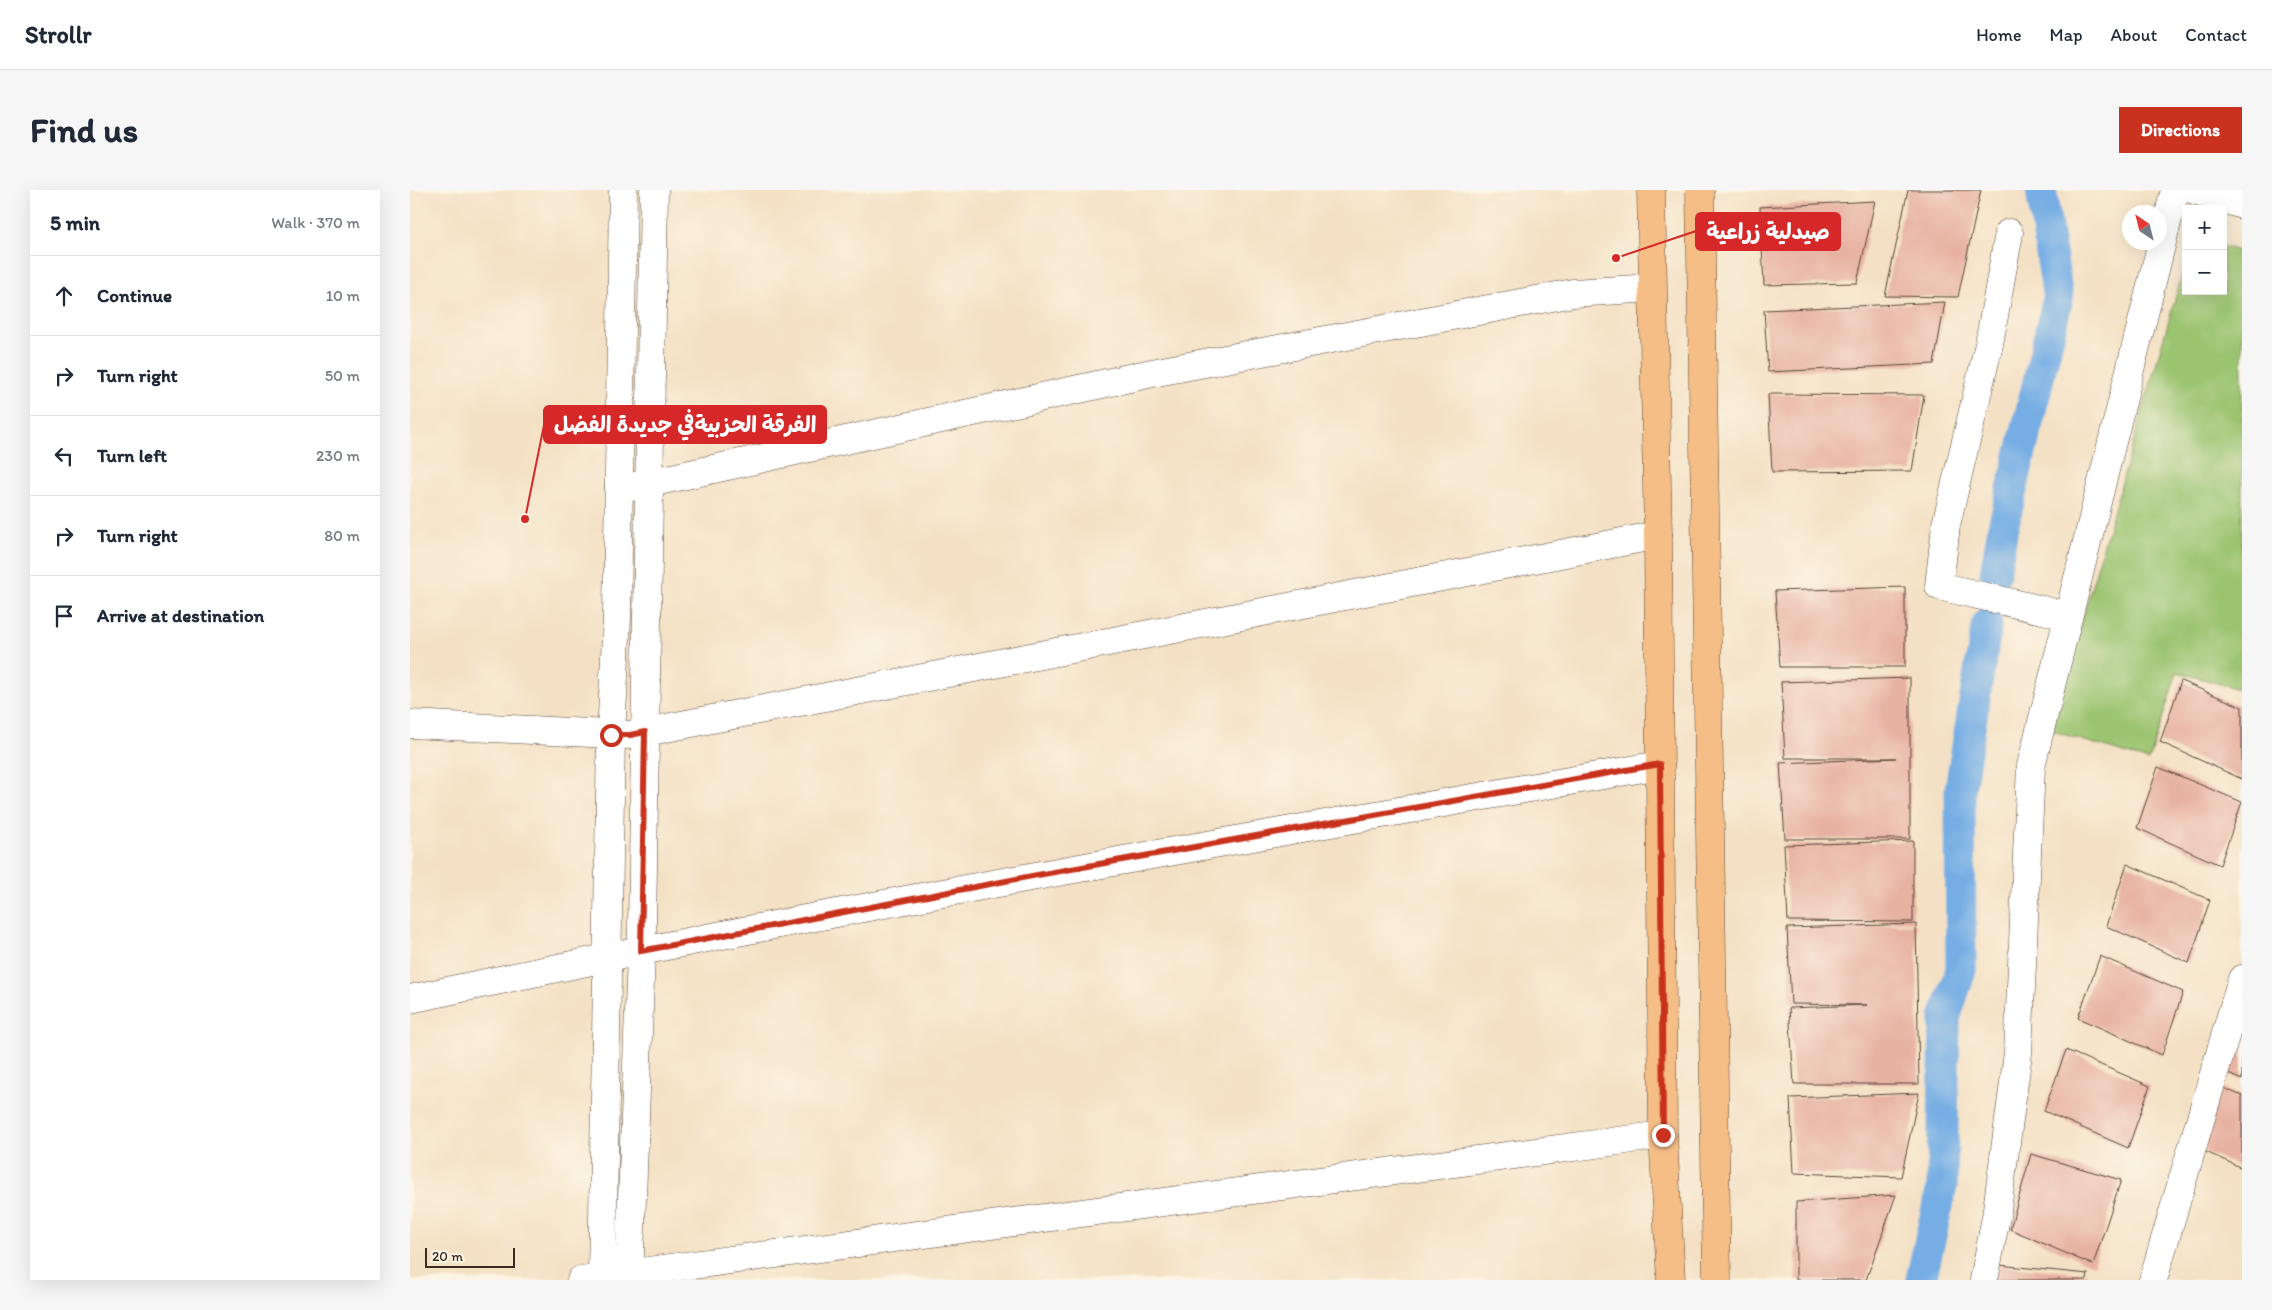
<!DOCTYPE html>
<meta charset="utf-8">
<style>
body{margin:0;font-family:Itim,"Playpen Sans Arabic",sans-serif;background:#f6f6f7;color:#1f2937}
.controls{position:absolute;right:15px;top:15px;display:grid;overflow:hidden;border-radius:0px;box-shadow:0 5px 20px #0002}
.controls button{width:45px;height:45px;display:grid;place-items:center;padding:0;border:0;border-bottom:1px solid #e0e1e3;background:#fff;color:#1f2937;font:25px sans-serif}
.compass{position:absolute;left:1712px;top:15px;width:45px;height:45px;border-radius:50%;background:#fff;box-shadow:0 5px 20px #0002;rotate:325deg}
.scale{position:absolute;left:15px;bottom:12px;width:90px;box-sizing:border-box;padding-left:5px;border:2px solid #3b2a1e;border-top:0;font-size:14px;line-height:18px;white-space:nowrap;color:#3b2a1e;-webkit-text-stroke:4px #fcf5e5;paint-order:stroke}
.stop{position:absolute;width:15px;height:15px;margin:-11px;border:4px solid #c8321e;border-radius:50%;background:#fff}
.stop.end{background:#c8321e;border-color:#fff;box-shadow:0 1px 5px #0008}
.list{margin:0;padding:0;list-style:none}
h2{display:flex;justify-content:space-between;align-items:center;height:65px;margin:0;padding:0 20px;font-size:21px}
h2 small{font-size:16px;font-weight:400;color:#747a83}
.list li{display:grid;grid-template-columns:32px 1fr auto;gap:15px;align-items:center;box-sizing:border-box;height:80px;padding:0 20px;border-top:1px solid #e0e1e3}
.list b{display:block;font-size:19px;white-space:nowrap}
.list em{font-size:16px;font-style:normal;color:#747a83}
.icon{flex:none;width:28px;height:28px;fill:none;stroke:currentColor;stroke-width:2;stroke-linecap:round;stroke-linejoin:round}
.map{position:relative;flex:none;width:1832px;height:1090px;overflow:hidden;border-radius:0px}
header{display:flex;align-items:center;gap:30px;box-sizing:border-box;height:70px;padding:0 25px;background:#fff;border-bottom:1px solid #e0e1e3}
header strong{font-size:24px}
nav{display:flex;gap:28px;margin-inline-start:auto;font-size:18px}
.intro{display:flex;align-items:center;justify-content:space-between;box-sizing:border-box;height:120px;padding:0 30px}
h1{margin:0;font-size:35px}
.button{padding:12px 22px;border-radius:0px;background:#c8321e;color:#fff;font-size:18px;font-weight:700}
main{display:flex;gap:30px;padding:0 30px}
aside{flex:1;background:#fff;border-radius:0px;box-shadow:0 5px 20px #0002}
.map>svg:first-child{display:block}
.green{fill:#9bc471;stroke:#6b7748}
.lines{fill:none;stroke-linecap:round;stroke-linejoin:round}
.canal{stroke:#75ade4;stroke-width:31}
.building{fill:#e8b2a3}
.minor-casing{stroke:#574537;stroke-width:29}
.tertiary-casing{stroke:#574537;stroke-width:29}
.primary-casing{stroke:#574537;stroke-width:29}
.minor{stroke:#fff;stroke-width:28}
.tertiary{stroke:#fff;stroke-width:28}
.primary{stroke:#f6be87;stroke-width:28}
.route{stroke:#c8321e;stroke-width:6}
.leader{fill:none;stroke:#d62828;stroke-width:2}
.callout-dot{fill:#d62828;stroke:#fcf5e5;stroke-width:2}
.callout{fill:#d62828;stroke:#d62828;stroke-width:2}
.callout-label{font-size:22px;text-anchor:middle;font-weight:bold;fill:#fff}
</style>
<header>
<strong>Strollr</strong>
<nav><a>Home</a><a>Map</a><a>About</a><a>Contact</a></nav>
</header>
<div class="intro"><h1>Find us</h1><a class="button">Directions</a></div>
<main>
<aside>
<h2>5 min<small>Walk · 370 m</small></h2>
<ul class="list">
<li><svg class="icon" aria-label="ahead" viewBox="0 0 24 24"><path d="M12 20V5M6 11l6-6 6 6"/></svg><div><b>Continue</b></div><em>10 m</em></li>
<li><svg class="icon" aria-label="right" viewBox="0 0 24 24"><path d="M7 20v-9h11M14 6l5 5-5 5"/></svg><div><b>Turn right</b></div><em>50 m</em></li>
<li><svg class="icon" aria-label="left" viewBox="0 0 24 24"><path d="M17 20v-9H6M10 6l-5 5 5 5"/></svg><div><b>Turn left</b></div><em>230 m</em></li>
<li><svg class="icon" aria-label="right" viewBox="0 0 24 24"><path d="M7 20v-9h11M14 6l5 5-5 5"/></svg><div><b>Turn right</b></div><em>80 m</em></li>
<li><svg class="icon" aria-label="arrive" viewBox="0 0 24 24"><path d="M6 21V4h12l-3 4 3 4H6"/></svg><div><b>Arrive at destination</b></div></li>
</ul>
</aside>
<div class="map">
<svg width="1832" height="1090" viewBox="0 0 1832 1090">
<rect width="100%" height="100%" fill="#fcf5e5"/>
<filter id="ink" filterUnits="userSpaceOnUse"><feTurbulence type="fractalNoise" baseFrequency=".02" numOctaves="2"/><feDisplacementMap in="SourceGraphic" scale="10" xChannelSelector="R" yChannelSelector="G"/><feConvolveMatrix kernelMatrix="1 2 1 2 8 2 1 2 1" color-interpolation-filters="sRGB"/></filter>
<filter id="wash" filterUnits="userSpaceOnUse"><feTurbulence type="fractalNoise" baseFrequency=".0096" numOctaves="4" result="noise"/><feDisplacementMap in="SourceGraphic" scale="20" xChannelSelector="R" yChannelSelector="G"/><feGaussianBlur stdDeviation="1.12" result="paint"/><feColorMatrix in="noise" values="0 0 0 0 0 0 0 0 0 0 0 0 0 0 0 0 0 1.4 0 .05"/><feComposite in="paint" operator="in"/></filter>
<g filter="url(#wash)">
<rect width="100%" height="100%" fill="#f4e1c5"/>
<polygon class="green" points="1813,56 1832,62 1832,500 1767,482 1739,571 1640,540 1776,71 1776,101 1813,101"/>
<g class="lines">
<g class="canal">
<polyline points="1585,384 1593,337 1648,108 1631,0"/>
<polyline points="1511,1090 1532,996 1535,828 1551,780 1550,599 1577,433"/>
</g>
</g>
<g id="blocks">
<g class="building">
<polygon points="1498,0 1571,0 1548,107 1475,106"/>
<polygon points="1465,11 1447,93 1354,95 1350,17"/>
<polygon points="1535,112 1524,174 1358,182 1354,120"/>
<polygon points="1358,204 1514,205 1502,281 1362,282"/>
<polygon points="1495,397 1495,477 1370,477 1365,401"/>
<polygon points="1500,488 1500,649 1375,649 1370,573 1486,568 1375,568 1371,492"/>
<polygon points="1771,491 1832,517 1832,589 1750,552"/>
<polygon points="1748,577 1832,612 1810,675 1727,638"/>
<polygon points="1503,651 1503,732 1378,731 1374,655"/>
<polygon points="1717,674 1800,710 1779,773 1696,736"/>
<polygon points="1506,734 1509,894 1384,894 1379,818 1457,815 1381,814 1377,738"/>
<polygon points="1690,766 1773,802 1752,865 1668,828"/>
<polygon points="1832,819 1832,890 1809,880"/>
<polygon points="1656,860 1740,896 1718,958 1634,921"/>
<polygon points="1809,896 1832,906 1832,978 1787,958"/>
<polygon points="1509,903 1491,987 1384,983 1380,908"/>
<polygon points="1621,964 1711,990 1683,1075 1600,1039"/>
<polygon points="1486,1005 1456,1090 1386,1090 1386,1012"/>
<polygon points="1589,1075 1678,1084 1677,1090 1587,1090"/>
</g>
</g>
</g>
<g filter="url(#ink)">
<use href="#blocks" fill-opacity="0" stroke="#574537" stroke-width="1"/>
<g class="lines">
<defs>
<g id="minor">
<polyline points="1599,43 1579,154 1536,335 1529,396 1658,426"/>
<polyline points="209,297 221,297 742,183 1163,103 1242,98"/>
<polyline points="0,534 220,545 1248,345"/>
<path d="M 0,809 C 414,720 832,649 1250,575"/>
<polyline points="1574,1090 1586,1027 1608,863 1621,576 1765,0"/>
<polyline points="1743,1090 1832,789"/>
</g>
<g id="tertiary">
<polyline points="1784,0 1832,15"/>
<polyline points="171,1090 1253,945"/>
<polyline points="192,1090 201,545 207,427 213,0"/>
<polyline points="219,1090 232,737 244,0"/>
</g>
<g id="primary">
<polyline points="1241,0 1248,345 1253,945 1261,1090"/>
<polyline points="1290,0 1307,1090"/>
</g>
</defs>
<use href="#minor" class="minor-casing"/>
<use href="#tertiary" class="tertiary-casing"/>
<use href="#primary" class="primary-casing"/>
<use href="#minor" class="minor"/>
<use href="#tertiary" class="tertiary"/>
<use href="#primary" class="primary"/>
</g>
</g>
<g class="lines" filter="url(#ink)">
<polyline class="route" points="201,545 220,545 235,542 231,761 622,686 1250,574 1253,945"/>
</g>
<path class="leader" d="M1206 68L1286 41M115 329L134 235"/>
<g class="callout-dot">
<circle cx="1206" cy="68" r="5"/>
<circle cx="115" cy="329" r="5"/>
</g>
<g class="callout">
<rect x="1286" y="23" width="144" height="37" rx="5"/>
<rect x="134" y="216" width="282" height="37" rx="5"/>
</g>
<g class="callout-label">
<text x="1358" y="49">صيدلية زراعية</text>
<text x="275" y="242">الفرقة الحزبيةفي جديدة الفضل</text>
</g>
</svg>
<div class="controls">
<button>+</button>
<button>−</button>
</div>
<svg class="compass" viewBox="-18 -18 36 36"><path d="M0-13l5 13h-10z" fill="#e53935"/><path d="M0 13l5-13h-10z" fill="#747a83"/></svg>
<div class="scale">20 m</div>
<div class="stop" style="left:201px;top:545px"></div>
<div class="stop end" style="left:1253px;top:945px"></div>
</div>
</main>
